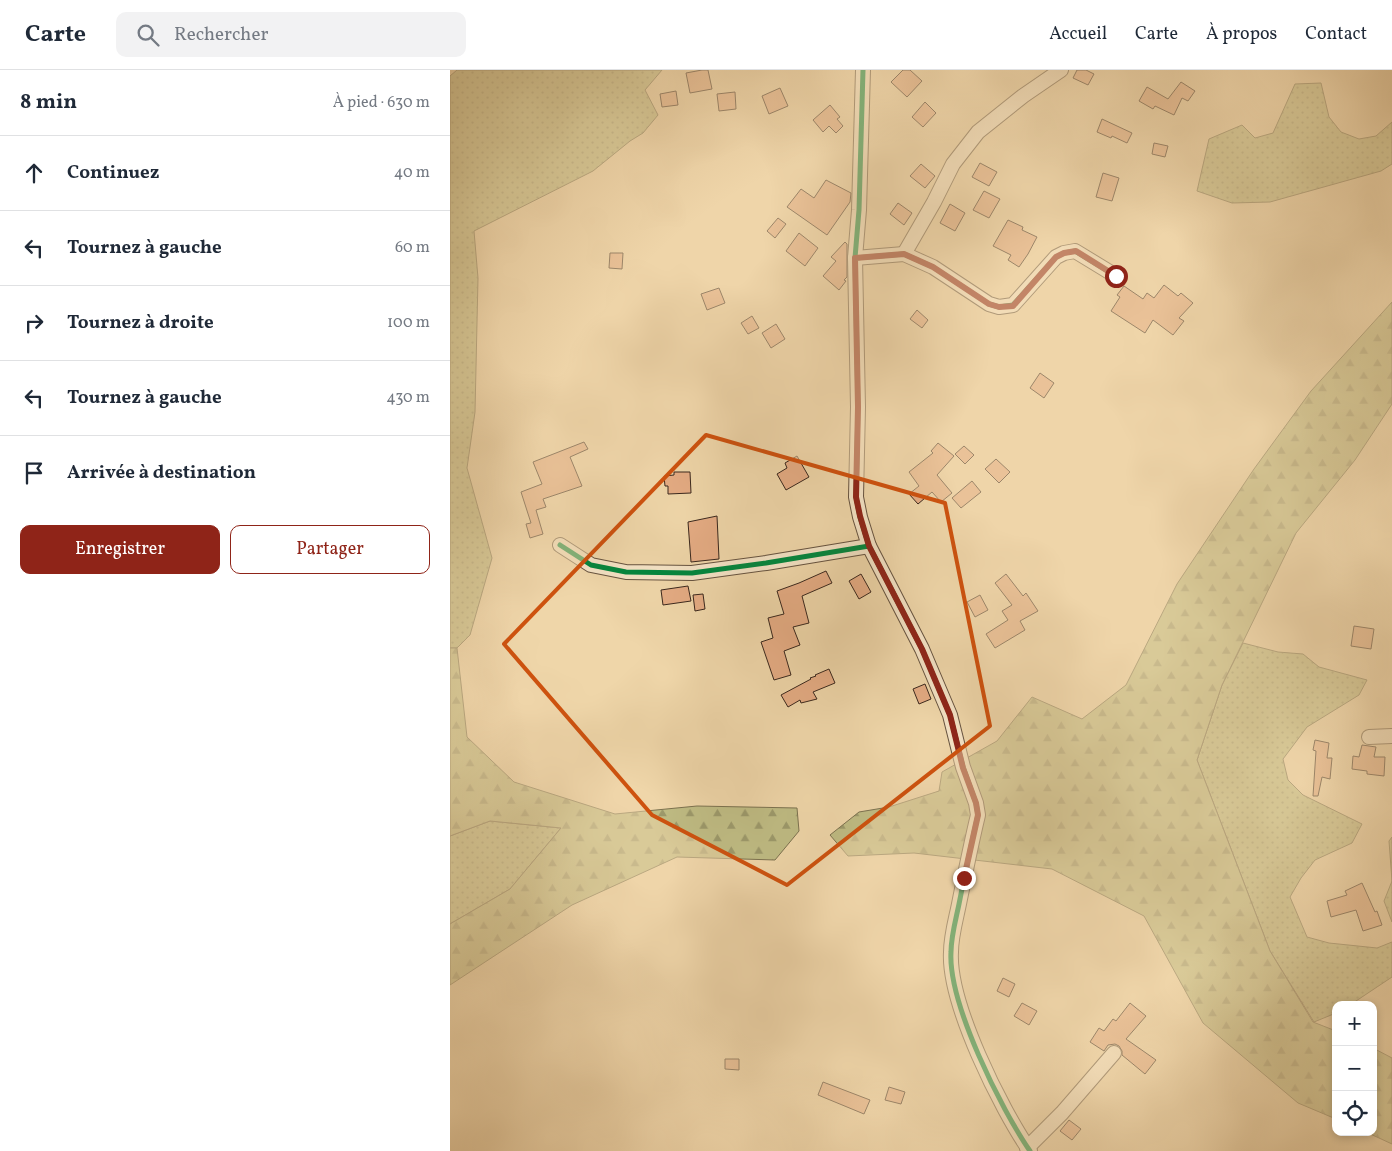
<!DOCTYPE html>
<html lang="fr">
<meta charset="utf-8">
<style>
body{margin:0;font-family:Vollkorn,serif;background:#f2f2f3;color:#1f2937}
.controls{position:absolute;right:15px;bottom:15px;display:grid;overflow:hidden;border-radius:10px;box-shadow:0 2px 8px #0003}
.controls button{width:45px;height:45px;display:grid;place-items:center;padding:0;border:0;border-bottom:1px solid #e0e1e3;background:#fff;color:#1f2937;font:25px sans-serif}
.stop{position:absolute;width:15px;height:15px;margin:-11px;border:4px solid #8f2418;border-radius:50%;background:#fff}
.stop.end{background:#8f2418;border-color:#fff;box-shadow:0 1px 5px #0008}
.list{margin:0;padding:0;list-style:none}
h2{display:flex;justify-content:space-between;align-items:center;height:65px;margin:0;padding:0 20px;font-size:21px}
h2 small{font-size:16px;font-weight:400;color:#747a83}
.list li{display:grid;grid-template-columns:32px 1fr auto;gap:15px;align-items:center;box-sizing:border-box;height:75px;padding:0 20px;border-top:1px solid #e0e1e3}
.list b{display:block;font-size:19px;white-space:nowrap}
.list em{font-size:16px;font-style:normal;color:#747a83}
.actions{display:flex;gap:10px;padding:15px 20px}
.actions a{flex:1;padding:11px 0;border:1px solid #8f2418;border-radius:10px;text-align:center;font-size:18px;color:#8f2418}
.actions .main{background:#8f2418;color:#fff}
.icon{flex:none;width:28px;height:28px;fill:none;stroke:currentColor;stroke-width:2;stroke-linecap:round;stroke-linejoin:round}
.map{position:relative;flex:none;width:942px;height:1081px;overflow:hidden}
header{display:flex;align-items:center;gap:30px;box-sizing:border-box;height:70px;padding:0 25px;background:#fff;border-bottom:1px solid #e0e1e3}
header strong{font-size:24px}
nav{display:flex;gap:28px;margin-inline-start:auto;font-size:18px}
.search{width:350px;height:45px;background:#f2f2f3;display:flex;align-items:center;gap:12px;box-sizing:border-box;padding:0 18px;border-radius:10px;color:#747a83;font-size:19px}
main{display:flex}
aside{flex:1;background:#fff}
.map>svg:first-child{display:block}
.grass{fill:url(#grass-dots);stroke:#7c7250}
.forest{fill:url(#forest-firs);stroke:#7c7250}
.building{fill:#e5ac84;stroke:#39271d}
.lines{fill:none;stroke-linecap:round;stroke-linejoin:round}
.minor-casing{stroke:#665340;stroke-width:16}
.minor{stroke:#f5e4c7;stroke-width:14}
.cycleway-casing{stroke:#f5e4c7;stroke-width:8}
.cycleway{stroke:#00873e;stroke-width:5}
.route{stroke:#8f2418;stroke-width:6}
.marked{fill:none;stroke:#ce520f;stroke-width:4;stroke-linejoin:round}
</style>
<header>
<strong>Carte</strong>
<div class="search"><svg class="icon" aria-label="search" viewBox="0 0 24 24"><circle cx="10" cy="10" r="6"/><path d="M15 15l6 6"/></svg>Rechercher</div>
<nav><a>Accueil</a><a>Carte</a><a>À propos</a><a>Contact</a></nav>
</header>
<main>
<aside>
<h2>8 min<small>À pied · 630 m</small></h2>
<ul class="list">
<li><svg class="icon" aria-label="ahead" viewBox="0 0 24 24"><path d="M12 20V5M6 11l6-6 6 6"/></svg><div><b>Continuez</b></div><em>40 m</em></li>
<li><svg class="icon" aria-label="left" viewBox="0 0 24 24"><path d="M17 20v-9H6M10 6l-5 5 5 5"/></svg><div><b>Tournez à gauche</b></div><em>60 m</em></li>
<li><svg class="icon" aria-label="right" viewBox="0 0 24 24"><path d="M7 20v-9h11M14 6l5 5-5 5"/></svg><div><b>Tournez à droite</b></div><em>100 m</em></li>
<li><svg class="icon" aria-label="left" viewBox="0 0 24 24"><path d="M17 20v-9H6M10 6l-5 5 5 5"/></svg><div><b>Tournez à gauche</b></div><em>430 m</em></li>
<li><svg class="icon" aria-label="arrive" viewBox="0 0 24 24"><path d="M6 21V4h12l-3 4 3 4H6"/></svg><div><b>Arrivée à destination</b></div></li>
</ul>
<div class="actions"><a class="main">Enregistrer</a><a>Partager</a></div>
</aside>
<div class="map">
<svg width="942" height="1081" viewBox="0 0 942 1081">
<defs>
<pattern id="grass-dots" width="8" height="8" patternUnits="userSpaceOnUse" patternTransform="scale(1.25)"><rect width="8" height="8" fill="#bfbc84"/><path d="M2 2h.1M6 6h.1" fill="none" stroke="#9c996b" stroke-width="1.8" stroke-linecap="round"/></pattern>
<pattern id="forest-firs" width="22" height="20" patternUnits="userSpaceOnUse" patternTransform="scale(1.25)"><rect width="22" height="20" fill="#bfbc84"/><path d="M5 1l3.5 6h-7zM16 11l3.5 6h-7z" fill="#9c996b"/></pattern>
</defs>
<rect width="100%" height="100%" fill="#efd6a9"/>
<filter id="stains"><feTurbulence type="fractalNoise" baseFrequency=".004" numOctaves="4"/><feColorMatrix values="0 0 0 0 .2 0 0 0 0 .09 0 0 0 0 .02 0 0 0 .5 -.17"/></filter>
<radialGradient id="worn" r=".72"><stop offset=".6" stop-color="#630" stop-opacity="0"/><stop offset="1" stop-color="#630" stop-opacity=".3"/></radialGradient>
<g class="grass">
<polygon points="7,0 212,0 195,20 208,45 193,63 180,71 143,101 24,161 28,208 25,342 17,398 42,488 20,565 7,578 0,578 0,6"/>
<polygon points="871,13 879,47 891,62 909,69 926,66 942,52 942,94 931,101 820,132 782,133 747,121 759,69 792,55 805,68 823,63 845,14"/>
<polygon points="793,573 828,582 853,584 869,597 917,610 909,625 857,657 833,689 838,710 853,725 912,754 902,773 865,790 851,808 840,827 857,867 879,873 927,878 942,872 942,907 900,935 886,935 886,943 864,952 820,881 747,690 772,615"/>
<polygon points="40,751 111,758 60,819 0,854 0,766"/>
<polygon points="942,767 942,852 934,831 942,811 939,771"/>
</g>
<g class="forest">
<polygon points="942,232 942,334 905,390 846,463 772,615 747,690 820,881 863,952 886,961 886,1049 848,1033 753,953 694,846 602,799 464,783 398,786 380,765 409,742 439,737 489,721 492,702 547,671 582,627 632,649 676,615 727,514 804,399 861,321"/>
<polygon points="0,578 7,578 17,667 64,712 165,744 247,736 347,738 349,761 325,790 227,787 122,835 0,915 0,854 60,819 111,758 40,751 0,766"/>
<polygon points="923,978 942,988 942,1074 916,1062 923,1062"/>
</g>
<g class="building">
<polygon points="252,0 258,0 262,19 240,23 236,3"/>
<polygon points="453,0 460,0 472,11 457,27 441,12"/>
<polygon points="627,0 636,0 644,4 638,15 623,8"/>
<polygon points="731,12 745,21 738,31 732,28 724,45 705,36 703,39 689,31 697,17 718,29"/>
<polygon points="330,18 338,36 319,44 312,26"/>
<polygon points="226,21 228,35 212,37 210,24"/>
<polygon points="285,22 286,39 269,41 267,24"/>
<polygon points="475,32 486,43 473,57 462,47"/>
<polygon points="380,35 390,47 387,49 393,56 386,63 379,56 373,62 363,50"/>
<polygon points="652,49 682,63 677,73 662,66 661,68 647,62"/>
<polygon points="704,73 718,76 715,87 702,84"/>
<polygon points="530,93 547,102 539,116 522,107"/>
<polygon points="471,94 485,106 475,118 460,106"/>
<polygon points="653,103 669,108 662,131 646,127"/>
<polygon points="376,110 401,123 400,132 377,165 337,137 351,119 364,128"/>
<polygon points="534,121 550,129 539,148 523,140"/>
<polygon points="448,133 462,143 454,155 440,144"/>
<polygon points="500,134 515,143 505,161 490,153"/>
<polygon points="328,148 336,154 325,168 317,161"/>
<polygon points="558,150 573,157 572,160 587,167 578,184 569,197 558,190 561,185 543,176"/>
<polygon points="349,163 368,178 355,196 336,181"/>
<polygon points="395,172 397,174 397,207 394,210 396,211 389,220 373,206 386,191 381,187"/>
<polygon points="160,183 173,183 172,199 159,198"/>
<polygon points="714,215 728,226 731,223 743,233 729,248 734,251 723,265 703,250 695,263 661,241 670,227 667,225 674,216 693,229 697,223 704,228"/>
<polygon points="269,218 275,233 257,240 251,224"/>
<polygon points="467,240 478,250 472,258 460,249"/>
<polygon points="302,246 309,258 298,264 291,253"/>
<polygon points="326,254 335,269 321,278 312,263"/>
<polygon points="590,303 604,313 594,328 580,318"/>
<polygon points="134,372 138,379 120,387 132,416 93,429 96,437 86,440 93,464 80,468 76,454 81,453 71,422 92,414 83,392"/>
<polygon points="488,373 504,386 487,405 502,423 491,432 482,422 468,434 459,424 469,416 459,402 483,383 481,381"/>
<polygon points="514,376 524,385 515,394 505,384"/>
<polygon points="347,386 359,407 336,420 327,404 337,398 335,393"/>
<polygon points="546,389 560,402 549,413 535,399"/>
<polygon points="224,402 240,402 241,423 218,424 218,416 215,416 214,406 224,405"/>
<polygon points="522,411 531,422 511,438 502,428"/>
<polygon points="267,446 269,489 241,492 238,452"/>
<polygon points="376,501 382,513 352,526 359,553 343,557 350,575 334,581 341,605 324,610 311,572 323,568 318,548 334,544 327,521 349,513"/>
<polygon points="411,504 421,522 409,529 399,511"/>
<polygon points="556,504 573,526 576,523 588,541 570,551 575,560 545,578 536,564 558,550 552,541 562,535 545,513"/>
<polygon points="238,516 241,531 213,535 211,520"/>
<polygon points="253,524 255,539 245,541 243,525"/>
<polygon points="530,525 538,540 525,547 517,532"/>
<polygon points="904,556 924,559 921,579 901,576"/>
<polygon points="379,599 385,613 363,622 367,629 351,633 350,630 338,637 331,625 361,609 360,608 366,606 365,605"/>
<polygon points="475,614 481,629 469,634 463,619"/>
<polygon points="865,670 879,673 877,688 882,688 880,709 872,707 868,726 863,726 866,681 863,680"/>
<polygon points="912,675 926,677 924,687 935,687 934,706 917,704 917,701 902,699 903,686 909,687"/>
<polygon points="912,813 925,842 927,841 932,855 913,861 906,840 881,847 877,831 897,825 895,821"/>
<polygon points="553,908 565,914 559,927 547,921"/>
<polygon points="572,933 587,941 579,955 564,946"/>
<polygon points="680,933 696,946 676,969 706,990 695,1004 672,985 672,981 669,976 665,974 658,975 654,981 640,972 649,958 654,961 663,949 666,951"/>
<polygon points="275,989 289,989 289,1000 275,999"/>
<polygon points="373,1012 420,1030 414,1044 368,1025"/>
<polygon points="439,1017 455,1022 451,1034 435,1030"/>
<polygon points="619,1050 631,1059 622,1070 610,1061"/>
</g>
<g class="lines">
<defs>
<g id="minor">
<path d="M 413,0 L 409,140 L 405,188 L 408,337 L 406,427 L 410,447 L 419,476 L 472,579 L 500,645 L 513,697 L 526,733 L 528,745 C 521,774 515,804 509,834 C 506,849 501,866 501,882 C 498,933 551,1039 580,1081"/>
<polyline points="454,184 484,132 503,94 528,62 573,26 611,0"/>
<polyline points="405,188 454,184 483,197 539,234 549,237 563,235 606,187 614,183 625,181 666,206"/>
<polyline points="110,475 141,495 176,502 242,503 316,493 419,476"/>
<polyline points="919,667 942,666"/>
<polyline points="577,1078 612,1043 664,983"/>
</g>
</defs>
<use href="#minor" class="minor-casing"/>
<use href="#minor" class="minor"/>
<defs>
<g id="cycleway">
<path d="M 413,0 L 409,140 L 405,188 L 408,337 L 406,427 L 410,447 L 419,476 L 472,579 L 500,645 L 513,697 L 526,733 L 528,745 C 521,774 515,804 509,834 C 506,849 501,866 501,882 C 498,933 551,1039 580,1081"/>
<polyline points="405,188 454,184 483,197 539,234 549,237 563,235 606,187 614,183 625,181 666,206"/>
<polyline points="110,475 141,495 176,502 242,503 316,493 419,476"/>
</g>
</defs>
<use href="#cycleway" class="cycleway-casing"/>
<use href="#cycleway" class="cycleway"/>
</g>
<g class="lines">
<polyline class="route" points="514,808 528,745 526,733 513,698 500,645 472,579 419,476 410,446 406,427 408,337 405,188 454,184 483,197 539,234 549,237 563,236 606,187 614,183 626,181 666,206"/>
</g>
<path d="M0 0H942V1081H0ZM 256,365 L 495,433 L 540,656 L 337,815 L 202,745 L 54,574 Z" fill="#efd6a9" fill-opacity=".55" fill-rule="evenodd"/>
<path class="marked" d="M 256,365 L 495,433 L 540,656 L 337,815 L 202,745 L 54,574 Z"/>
<rect width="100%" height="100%" filter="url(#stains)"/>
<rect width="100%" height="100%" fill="url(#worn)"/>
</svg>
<div class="controls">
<button>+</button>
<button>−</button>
<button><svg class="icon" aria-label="locate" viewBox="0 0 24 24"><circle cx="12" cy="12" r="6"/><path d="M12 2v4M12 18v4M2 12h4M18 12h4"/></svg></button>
</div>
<div class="stop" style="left:666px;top:206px"></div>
<div class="stop end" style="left:514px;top:808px"></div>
</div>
</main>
